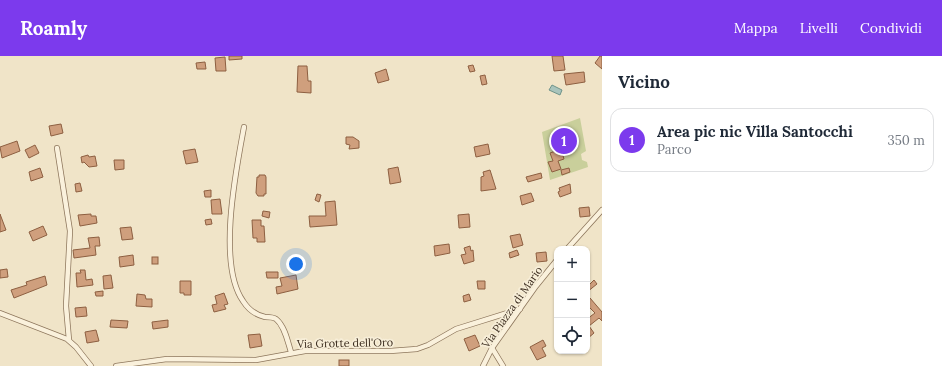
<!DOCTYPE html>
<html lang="it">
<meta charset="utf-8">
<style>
body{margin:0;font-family:Lora,serif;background:#f6f6f7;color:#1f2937}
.controls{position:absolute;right:12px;bottom:12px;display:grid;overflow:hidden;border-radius:8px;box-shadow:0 1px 3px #0004}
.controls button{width:36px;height:36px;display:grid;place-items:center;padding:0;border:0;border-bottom:1px solid #e0e1e3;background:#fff;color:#1f2937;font:20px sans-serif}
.you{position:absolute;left:296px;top:208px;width:14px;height:14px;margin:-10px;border:3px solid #fff;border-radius:50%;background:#1a73e8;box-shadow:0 0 0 6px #1a73e833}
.badge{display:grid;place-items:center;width:26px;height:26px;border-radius:50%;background:#7c3aed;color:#fff;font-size:13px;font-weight:700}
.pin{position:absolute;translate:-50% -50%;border:2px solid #fff;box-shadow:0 1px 4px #0006}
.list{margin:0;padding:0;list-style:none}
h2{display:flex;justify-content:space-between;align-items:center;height:52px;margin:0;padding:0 16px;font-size:17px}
h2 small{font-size:13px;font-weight:400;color:#747a83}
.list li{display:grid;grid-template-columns:26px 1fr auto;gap:12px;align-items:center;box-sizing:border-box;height:64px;margin:0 8px 8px;padding:0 8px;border:1px solid #e0e1e3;border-radius:12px}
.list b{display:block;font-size:15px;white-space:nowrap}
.list p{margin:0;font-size:13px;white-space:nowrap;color:#747a83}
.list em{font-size:13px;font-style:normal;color:#747a83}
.icon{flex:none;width:22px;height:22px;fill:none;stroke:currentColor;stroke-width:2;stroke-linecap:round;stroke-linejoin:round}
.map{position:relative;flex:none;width:602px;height:310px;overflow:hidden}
header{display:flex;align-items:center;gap:24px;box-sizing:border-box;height:56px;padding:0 20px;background:#7c3aed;color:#fff}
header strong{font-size:19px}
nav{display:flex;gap:22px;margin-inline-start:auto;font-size:14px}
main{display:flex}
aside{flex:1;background:#fff}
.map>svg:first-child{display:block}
.green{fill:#c9cf9b}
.water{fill:#a9c4bc;stroke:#6f938a}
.building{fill:#cf9f7d;stroke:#8d5f41}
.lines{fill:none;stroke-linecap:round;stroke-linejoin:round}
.street-casing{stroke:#8d765c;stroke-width:6}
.street{stroke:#faf1dc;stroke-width:4.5}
.labels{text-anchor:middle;stroke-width:3.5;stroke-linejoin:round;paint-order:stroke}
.street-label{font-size:11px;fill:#3d2e20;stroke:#f7eed8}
</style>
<header>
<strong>Roamly</strong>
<nav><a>Mappa</a><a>Livelli</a><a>Condividi</a></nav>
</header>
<main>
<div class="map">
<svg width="602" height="310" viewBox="0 0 602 310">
<rect width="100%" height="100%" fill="#f0e4c8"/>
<polygon class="green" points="580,62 586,95 581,98 582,104 587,106 588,111 550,124 542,76"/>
<polygon class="water" points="552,29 562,34 560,39 549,34"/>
<g class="building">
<polygon points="229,0 242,0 242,3 229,4"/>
<polygon points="552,0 563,0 565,14 554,15"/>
<polygon points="600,0 602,0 602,13 595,7"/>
<polygon points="225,1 226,15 216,15 215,2"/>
<polygon points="205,6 206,13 197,13 196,7"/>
<polygon points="473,9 475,15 470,16 468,10"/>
<polygon points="298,10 307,10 308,25 311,25 311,37 297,36"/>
<polygon points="386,13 389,24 378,27 375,17"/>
<polygon points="584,16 585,26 566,29 564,18"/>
<polygon points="485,19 487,28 482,29 480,20"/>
<polygon points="61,68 63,77 51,80 49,70"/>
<polygon points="346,81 353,81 359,85 359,92 349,93 350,89 346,88"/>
<polygon points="17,85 20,95 2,102 0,91"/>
<polygon points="488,88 490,98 476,101 474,91"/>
<polygon points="35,89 39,97 29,102 25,94"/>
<polygon points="195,93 198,106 186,108 183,95"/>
<polygon points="561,93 564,103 558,105 561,113 552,116 548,106 553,105 550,97"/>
<polygon points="88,99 89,101 95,100 97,110 89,111 84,106 82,107 81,101"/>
<polygon points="114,104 124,104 124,113 115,114"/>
<polygon points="398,111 401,126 390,128 388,113"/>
<polygon points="40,112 43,121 31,125 29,116"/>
<polygon points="569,112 570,116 562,119 561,114"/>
<polygon points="490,114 496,133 481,135 481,121 484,120 483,116"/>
<polygon points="541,117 542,122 528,126 526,121"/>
<polygon points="259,119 265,119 266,121 266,138 264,138 264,140 258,140 256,137 257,121 259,121"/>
<polygon points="80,127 82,135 76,136 75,128"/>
<polygon points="570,128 571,137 560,141 558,136 560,135 559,132"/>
<polygon points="211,134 211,141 205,141 204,135"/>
<polygon points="531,137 534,145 522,149 520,140"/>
<polygon points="317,138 321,139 319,146 315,144"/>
<polygon points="220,143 222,158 212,158 211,144"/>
<polygon points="335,145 337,169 310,171 309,160 326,160 325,146"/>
<polygon points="589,151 590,160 580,161 579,152"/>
<polygon points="263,155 270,156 269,162 262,160"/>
<polygon points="0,158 6,174 0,176"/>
<polygon points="91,158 91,160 96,160 97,167 80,170 78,159"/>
<polygon points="469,158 470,171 459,172 458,159"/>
<polygon points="211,163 212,168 206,169 205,164"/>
<polygon points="252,164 261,164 261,170 264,170 265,186 257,186 257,182 253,182"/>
<polygon points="43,170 47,179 33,185 29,176"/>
<polygon points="131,171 133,183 122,184 120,172"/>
<polygon points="520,178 523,189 513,192 510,180"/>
<polygon points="99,181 100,190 95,190 96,199 74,202 73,194 90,192 88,182"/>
<polygon points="449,188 450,197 435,200 434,190"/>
<polygon points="470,190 471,195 473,194 474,205 464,208 461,199 466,198 464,192"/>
<polygon points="517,194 519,199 510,202 509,197"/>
<polygon points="546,196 547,205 537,206 536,197"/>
<polygon points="133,199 134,209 120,211 119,201"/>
<rect x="152" y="201" width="6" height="7"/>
<polygon points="7,213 8,221 0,222 0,214"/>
<polygon points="80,214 85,214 86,224 92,223 93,229 77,231 76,217 81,217"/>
<polygon points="266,216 278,216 278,222 267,222"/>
<polygon points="111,219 113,232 104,233 103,220"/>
<polygon points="296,219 298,233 277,238 276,231 282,230 280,222"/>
<polygon points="45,220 47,229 14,242 11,234 27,229 26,226"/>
<polygon points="594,224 597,228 587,236 587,231"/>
<polygon points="180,225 191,225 191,239 184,239 184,237 180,237"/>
<polygon points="477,225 485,225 485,233 478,233"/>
<polygon points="103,235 103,240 96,240 95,236"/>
<polygon points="224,237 228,248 224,249 226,253 214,256 212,249 217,248 215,240"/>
<polygon points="137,238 145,239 146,243 152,243 152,251 136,250"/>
<polygon points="469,238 471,244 464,246 463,240"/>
<polygon points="590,242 602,256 602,265 599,262 589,270 594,277 587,283 587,263 595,257 587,249 587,244"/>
<polygon points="86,251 87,260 76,261 75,252"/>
<polygon points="111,264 128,265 127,272 110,271"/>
<polygon points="168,264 168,271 153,273 152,266"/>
<polygon points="96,274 99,285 87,287 85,276"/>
<polygon points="260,278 262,290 250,292 248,279"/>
<polygon points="475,279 480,290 469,295 464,283"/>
<polygon points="543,284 546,290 542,292 546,300 537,304 530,291"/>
<rect x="339" y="304" width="10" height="6"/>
</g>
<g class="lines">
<defs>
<g id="street">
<path d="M 244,71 C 236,114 217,208 243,245 C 248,253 256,259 265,261 C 269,261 273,261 276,263 C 285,270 288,287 291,296"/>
<polyline points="57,92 70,175 66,250 69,284"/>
<polyline points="567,193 602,154"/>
<polyline points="0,257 67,283 76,291 91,310"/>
<polyline points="492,292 503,310"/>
<polyline points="116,310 167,303 256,304 305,295 390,295 417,293 428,289 456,273 520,253"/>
<polyline points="483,310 492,292 536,230 557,204"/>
</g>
</defs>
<use href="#street" class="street-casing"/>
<use href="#street" class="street"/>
</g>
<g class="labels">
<g class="street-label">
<text transform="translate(512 251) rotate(-55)" y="4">Via Piazza di Mario</text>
<text transform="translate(345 287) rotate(-1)" y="4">Via Grotte dell'Oro</text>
</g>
</g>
</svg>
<div class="controls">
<button>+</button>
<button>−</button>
<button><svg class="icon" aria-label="locate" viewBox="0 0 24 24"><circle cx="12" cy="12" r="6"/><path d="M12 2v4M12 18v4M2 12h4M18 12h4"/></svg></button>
</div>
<div class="you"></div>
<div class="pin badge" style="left:564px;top:85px">1</div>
</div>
<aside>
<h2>Vicino<small></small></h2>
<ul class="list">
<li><span class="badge">1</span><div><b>Area pic nic Villa Santocchi</b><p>Parco</p></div><em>350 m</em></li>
</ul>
</aside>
</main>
